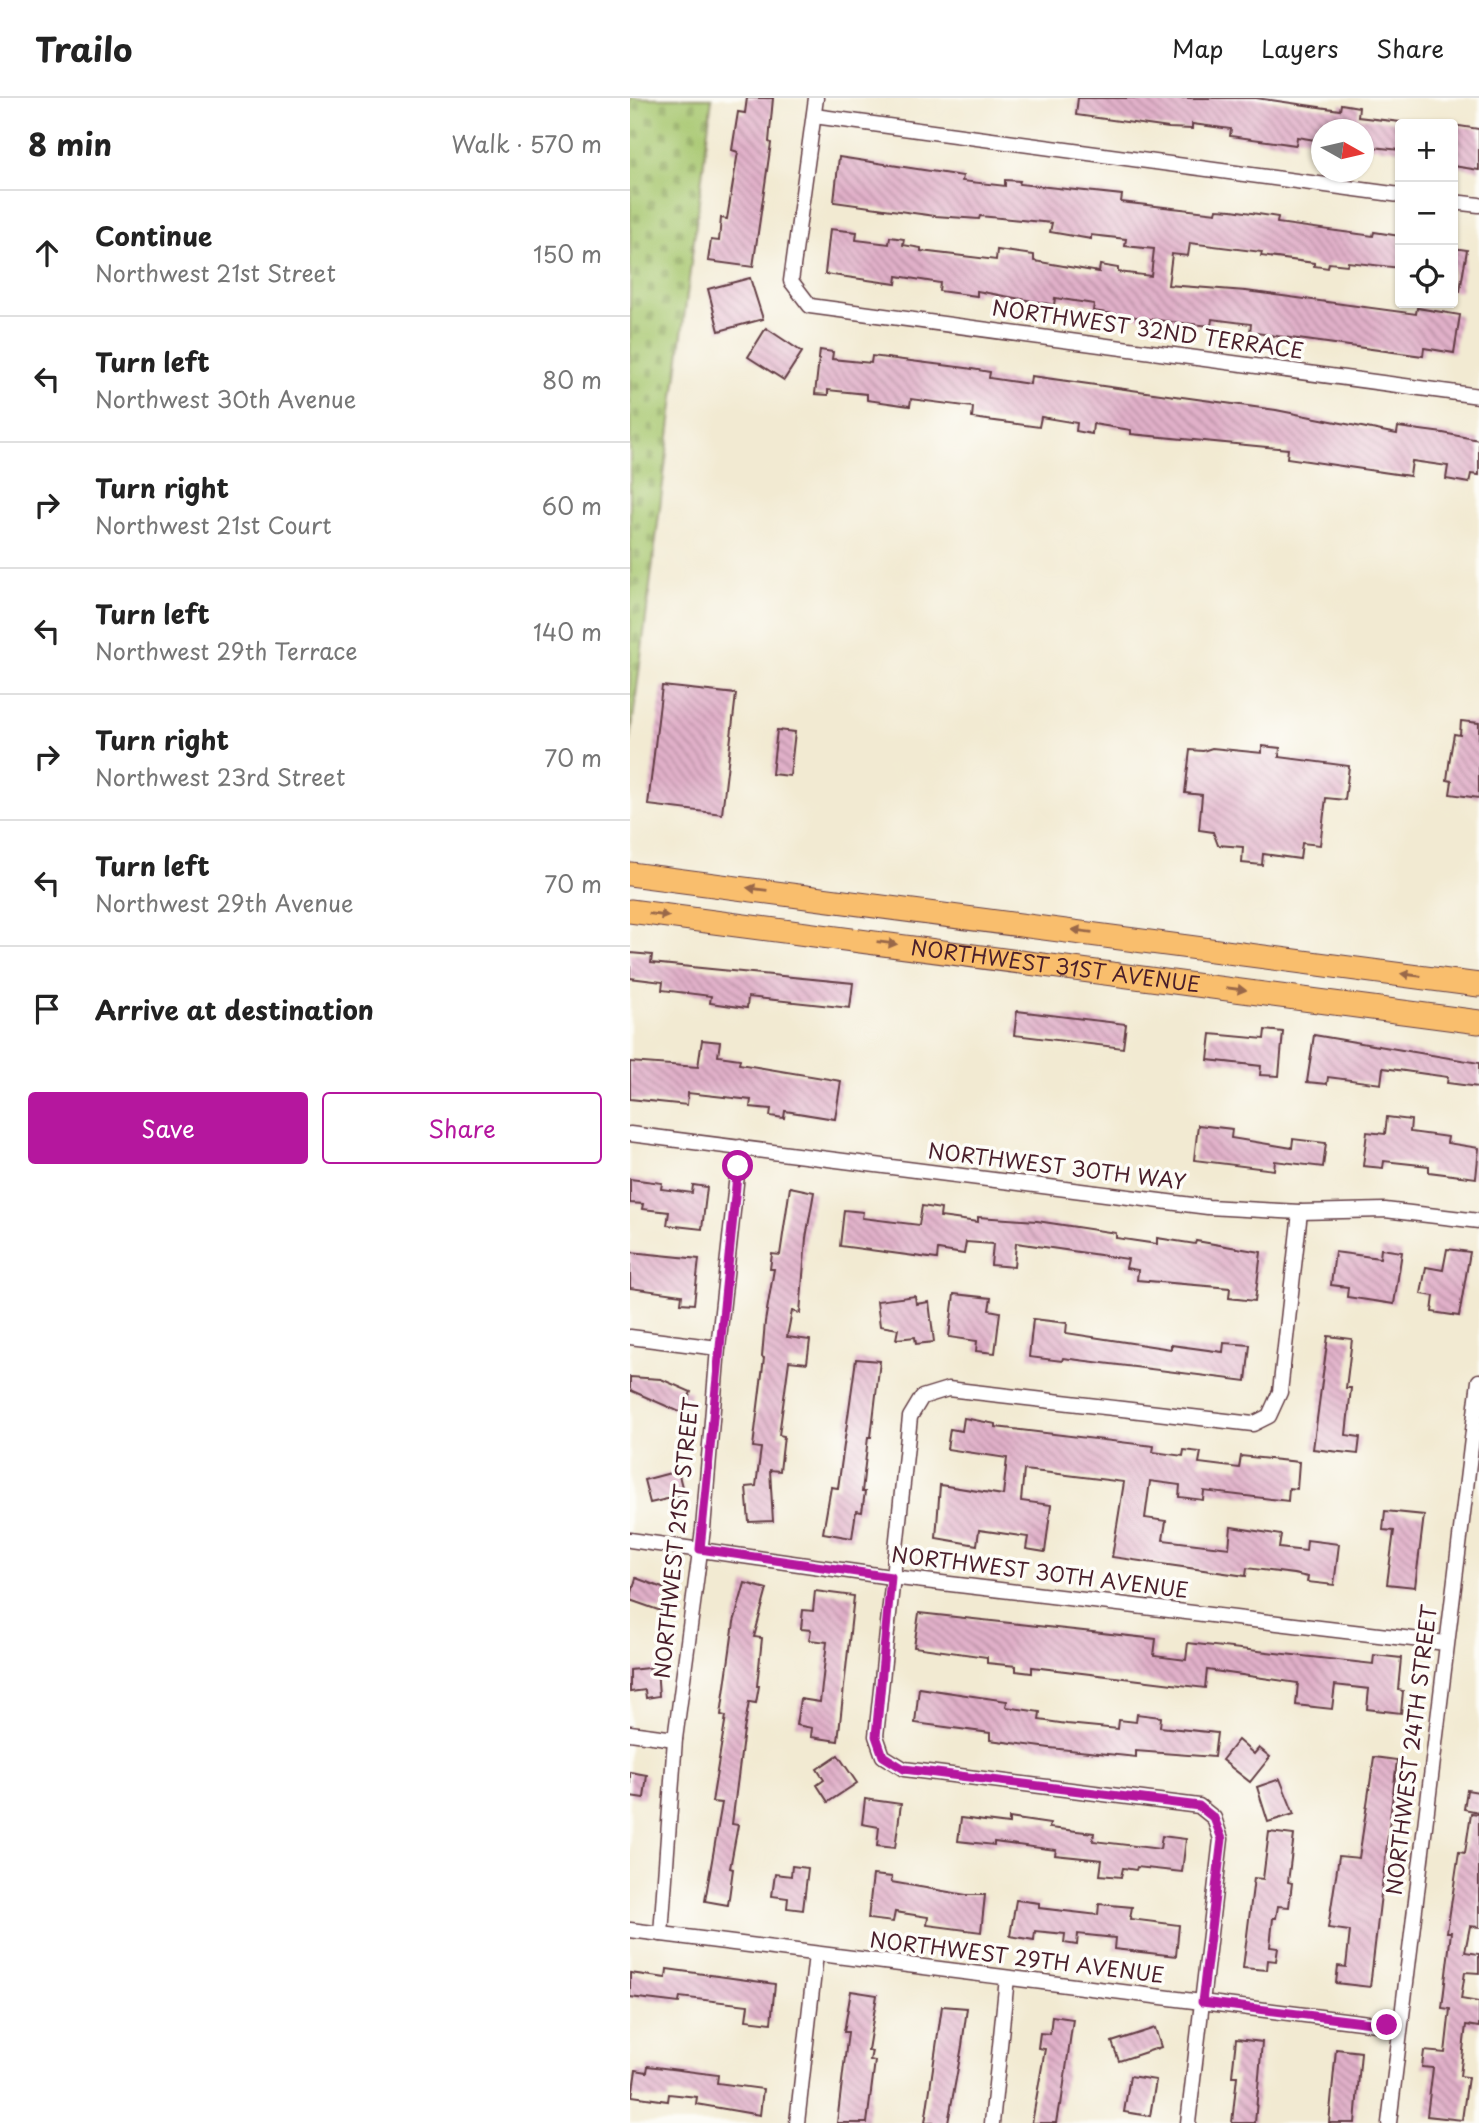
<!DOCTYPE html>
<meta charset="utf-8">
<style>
body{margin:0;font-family:"Playpen Sans",sans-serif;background:#f2f2f2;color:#222}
.controls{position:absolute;right:21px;top:21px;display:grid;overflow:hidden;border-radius:7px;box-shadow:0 2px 5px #0004}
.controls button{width:63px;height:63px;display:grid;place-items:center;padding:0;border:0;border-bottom:2px solid #e0e0e0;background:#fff;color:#222;font:35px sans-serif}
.compass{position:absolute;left:681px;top:21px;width:63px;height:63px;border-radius:50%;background:#fff;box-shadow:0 2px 5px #0004;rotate:98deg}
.stop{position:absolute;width:21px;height:21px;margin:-16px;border:5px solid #b5179e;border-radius:50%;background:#fff}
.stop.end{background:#b5179e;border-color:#fff;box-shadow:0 2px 7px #0008}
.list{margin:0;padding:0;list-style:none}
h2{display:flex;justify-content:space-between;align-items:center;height:91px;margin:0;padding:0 28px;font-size:30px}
h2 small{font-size:23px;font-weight:400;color:#767676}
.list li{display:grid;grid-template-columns:46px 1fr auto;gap:21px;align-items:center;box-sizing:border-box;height:126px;padding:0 28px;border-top:2px solid #e0e0e0}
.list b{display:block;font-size:26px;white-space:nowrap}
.list p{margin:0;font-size:23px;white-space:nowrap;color:#767676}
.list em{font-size:23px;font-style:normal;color:#767676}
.actions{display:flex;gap:14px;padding:21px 28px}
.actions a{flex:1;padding:16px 0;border:2px solid #b5179e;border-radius:7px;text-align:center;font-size:24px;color:#b5179e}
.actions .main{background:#b5179e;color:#fff}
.icon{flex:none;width:38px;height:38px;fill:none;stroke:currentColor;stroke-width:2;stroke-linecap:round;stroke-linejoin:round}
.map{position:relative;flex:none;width:849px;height:2025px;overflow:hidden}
header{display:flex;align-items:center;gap:42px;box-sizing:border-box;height:98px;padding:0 35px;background:#fff;border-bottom:2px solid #e0e0e0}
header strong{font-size:33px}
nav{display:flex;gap:38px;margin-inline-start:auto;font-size:24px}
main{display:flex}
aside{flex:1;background:#fff}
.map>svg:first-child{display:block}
.cemetery{fill:url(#cemetery-stones);stroke:#78734d;stroke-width:2}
.building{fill:url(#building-back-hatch)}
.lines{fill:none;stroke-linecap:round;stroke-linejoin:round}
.street-casing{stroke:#633d44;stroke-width:17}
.primary-casing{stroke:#633d44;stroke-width:25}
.street{stroke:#fff;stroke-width:14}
.primary{stroke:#f9be6d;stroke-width:23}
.oneway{fill:#996749}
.route{stroke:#b5179e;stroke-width:9}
.labels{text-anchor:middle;stroke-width:7;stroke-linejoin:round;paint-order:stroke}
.street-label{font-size:21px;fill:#4a1f2b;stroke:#fdfcf7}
</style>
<header>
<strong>Trailo</strong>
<nav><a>Map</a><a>Layers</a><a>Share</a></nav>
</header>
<main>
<aside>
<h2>8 min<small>Walk · 570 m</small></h2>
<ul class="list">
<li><svg class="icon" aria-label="ahead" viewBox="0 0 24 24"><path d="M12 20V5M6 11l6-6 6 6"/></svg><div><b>Continue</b><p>Northwest 21st Street</p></div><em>150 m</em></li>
<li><svg class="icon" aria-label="left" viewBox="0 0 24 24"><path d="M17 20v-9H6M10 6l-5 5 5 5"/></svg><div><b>Turn left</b><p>Northwest 30th Avenue</p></div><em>80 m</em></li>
<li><svg class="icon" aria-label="right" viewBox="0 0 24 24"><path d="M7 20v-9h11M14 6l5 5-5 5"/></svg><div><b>Turn right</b><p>Northwest 21st Court</p></div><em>60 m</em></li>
<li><svg class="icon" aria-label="left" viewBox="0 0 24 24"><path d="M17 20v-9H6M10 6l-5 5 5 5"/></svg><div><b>Turn left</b><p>Northwest 29th Terrace</p></div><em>140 m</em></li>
<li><svg class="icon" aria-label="right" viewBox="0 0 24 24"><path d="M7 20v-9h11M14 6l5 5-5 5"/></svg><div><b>Turn right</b><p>Northwest 23rd Street</p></div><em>70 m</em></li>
<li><svg class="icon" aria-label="left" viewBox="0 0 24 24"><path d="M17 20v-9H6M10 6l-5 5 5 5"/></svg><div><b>Turn left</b><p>Northwest 29th Avenue</p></div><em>70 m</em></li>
<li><svg class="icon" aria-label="arrive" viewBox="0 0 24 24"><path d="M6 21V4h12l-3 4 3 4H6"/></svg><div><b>Arrive at destination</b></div></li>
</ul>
<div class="actions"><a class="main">Save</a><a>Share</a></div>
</aside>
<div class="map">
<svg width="849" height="2025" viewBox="0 0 849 2025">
<defs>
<pattern id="cemetery-stones" width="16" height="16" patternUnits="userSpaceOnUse" patternTransform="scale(1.75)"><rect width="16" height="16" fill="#a7c76f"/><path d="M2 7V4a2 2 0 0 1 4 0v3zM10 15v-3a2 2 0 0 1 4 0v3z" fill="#91aa60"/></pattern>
<pattern id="building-back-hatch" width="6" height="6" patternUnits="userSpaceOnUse" patternTransform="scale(1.75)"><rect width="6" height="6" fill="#e1b0c9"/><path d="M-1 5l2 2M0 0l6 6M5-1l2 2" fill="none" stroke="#b88fa3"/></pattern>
</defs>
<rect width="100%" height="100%" fill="#fdfcf7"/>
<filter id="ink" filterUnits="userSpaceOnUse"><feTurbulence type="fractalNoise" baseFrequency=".0143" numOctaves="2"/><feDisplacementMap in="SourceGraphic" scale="14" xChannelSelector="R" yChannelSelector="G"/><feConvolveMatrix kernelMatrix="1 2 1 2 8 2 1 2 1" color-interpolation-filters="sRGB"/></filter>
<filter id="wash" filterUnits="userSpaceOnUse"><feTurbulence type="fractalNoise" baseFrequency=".00686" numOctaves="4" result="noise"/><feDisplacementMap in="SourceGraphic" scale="28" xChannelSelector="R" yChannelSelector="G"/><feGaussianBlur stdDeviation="1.57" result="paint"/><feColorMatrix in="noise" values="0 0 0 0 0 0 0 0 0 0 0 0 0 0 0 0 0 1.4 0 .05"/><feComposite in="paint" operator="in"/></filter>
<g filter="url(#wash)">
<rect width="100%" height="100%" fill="#f2ead2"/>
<polygon class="cemetery" points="0,0 82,0 0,645"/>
<g id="blocks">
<g class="building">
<polygon points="117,0 143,0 139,44 141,45 123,169 78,163 81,142 89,143 91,120 97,121 108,54 102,52 108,14 115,15"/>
<polygon points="448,0 626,0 710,12 711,6 729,9 728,19 770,24 770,52 733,48 733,32 691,32 691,43 667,39 666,47 600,38 601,31 562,26 562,31 539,30 446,17"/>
<polygon points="823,27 849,31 849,72 823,68"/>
<polygon points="209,59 333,78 332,83 375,88 375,82 390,83 389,86 492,97 491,104 586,115 587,111 602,112 648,119 647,125 743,138 744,134 770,138 770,170 718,164 717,167 699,165 698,170 684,168 684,165 631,158 632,154 560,145 558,158 542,156 538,187 616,193 786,216 787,210 830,217 824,255 794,250 793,258 646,238 620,234 621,226 582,221 581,228 542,224 463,213 464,206 425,200 424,207 347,193 347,198 332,196 309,193 310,185 267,178 266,186 195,176 200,131 227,134 226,142 259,146 260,139 274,141 273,147 291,150 291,153 366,162 367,152 404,157 404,163 469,174 470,167 488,170 488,174 521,178 524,151 495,148 496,141 461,137 461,141 420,134 422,125 350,118 349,121 305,118 204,104"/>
<polygon points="823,150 837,152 830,193 823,193"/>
<polygon points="120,180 133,221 89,233 78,191"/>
<polygon points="136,230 172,254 154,282 118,259"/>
<polygon points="190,252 203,254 202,261 241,265 242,258 336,270 360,274 359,280 400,286 401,278 480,289 646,312 767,336 768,329 813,335 849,342 849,377 841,376 839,385 816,381 818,368 782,363 780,378 657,360 658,351 501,336 501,332 463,326 462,336 446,333 447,325 411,319 409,329 342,320 343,309 281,301 280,308 237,302 237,296 198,292 198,297 185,296"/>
<polygon points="32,588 106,596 92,716 18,707"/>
<polygon points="831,623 849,625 849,700 820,696 822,683 817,682 820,659 824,636 830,637"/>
<polygon points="147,632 165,634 160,678 142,676"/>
<polygon points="632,648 650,650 649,659 719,668 715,702 696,700 690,747 672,745 670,761 633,756 632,767 612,765 613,749 588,747 583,734 569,732 572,697 555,695 560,652 573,653 582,650 632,655"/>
<polygon points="0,855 22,857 21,865 223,885 220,910 118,899 117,910 80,905 81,898 32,892 33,884 0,880"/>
<polygon points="387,913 496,926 493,950 384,937"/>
<polygon points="635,932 653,934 649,978 630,977 631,968 578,962 581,936 634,941"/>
<polygon points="684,937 849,965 849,989 817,985 818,979 753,970 751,986 698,979 697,986 677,984"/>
<polygon points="72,942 90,944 88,958 110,961 109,966 211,983 205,1021 155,1013 154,1020 140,1018 141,1011 120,1009 121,1002 58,995 57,1007 0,1001 0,964 68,969"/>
<polygon points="757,1019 781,1022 780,1034 818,1039 817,1045 849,1050 846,1080 799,1074 799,1068 754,1063 753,1070 733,1068 737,1034 755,1036"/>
<polygon points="568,1027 602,1031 601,1040 662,1050 663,1041 696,1045 693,1069 645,1063 644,1072 564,1062"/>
<polygon points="0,1081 32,1085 31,1091 62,1095 63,1087 77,1089 72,1131 37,1127 39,1114 12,1111 13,1106 0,1105"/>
<polygon points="160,1089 184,1094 176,1140 170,1215 162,1213 157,1239 180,1242 177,1265 159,1263 149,1337 154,1338 150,1373 140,1372 143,1423 119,1424 116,1389 126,1388 131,1350 123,1349 134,1260 132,1259 135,1224 144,1171 140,1171 142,1156 150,1157"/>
<polygon points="292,1108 311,1111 310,1119 348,1124 348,1119 407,1123 486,1135 486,1140 527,1146 527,1140 565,1146 566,1143 631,1154 625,1203 599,1200 600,1190 507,1182 508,1172 496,1170 498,1161 386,1145 384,1169 361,1167 363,1146 336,1144 334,1156 308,1152 307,1161 210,1148 214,1112 233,1114 232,1120 289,1127"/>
<polygon points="751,1151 772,1154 764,1206 717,1199 718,1189 701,1187 705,1154 750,1160"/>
<polygon points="817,1151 840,1154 829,1218 802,1214 804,1198 791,1196 796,1169 813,1172"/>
<polygon points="0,1154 69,1161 64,1206 51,1205 52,1197 0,1190"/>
<polygon points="324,1196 361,1200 359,1212 370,1214 365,1255 346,1253 347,1243 319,1239"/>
<polygon points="285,1198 286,1206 299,1204 304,1244 286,1246 285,1239 266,1241 268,1231 250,1228 247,1203"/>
<polygon points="403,1221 437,1225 436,1235 541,1251 541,1247 593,1254 594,1245 620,1247 616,1283 433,1260 432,1263 399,1259"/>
<polygon points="698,1238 722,1241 716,1290 721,1290 716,1337 730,1339 728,1356 683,1351"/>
<polygon points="226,1261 250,1263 241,1339 238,1339 232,1394 235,1394 232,1414 226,1413 222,1440 193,1435 201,1389 208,1390"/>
<polygon points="0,1279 31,1281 61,1294 52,1315 0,1292"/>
<polygon points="334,1320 366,1326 366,1329 524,1348 523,1354 553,1358 554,1352 571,1354 569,1365 609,1370 611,1358 669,1364 667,1391 659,1390 658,1403 574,1393 573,1402 549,1399 550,1387 520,1383 515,1420 536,1423 533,1442 599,1450 601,1429 651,1437 649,1450 676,1453 677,1442 709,1446 704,1487 677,1484 678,1479 664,1476 617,1470 616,1478 482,1459 494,1384 421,1375 394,1372 391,1403 421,1407 415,1454 396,1451 398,1439 349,1432 347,1447 306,1440 310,1387 373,1397 377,1360 317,1351 320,1331 332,1333"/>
<polygon points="48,1373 54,1397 20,1405 14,1382"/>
<polygon points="755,1413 794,1417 785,1489 757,1486 764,1433 753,1432"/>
<polygon points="6,1480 38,1492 31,1513 0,1502"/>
<polygon points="115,1485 137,1491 124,1539 132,1540 127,1588 129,1588 126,1605 119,1604 114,1632 102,1726 108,1727 100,1770 103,1771 98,1807 75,1803 92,1705 82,1704 96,1618 91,1617 104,1524"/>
<polygon points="185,1493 224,1498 208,1643 181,1639 182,1630 166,1627 170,1601 190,1604 197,1544 179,1542 181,1532 171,1531 173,1512 183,1513"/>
<polygon points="289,1515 526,1541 524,1558 556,1562 558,1545 743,1566 744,1557 771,1560 768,1592 773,1593 771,1615 737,1611 739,1591 705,1587 702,1611 666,1607 668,1585 577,1572 575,1590 402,1569 402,1575 386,1573 386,1568 357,1565 357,1559 284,1549"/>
<polygon points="27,1569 29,1598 16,1600 15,1592 0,1594 0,1572"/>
<polygon points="289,1590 377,1603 376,1609 410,1614 409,1622 437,1626 488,1631 489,1622 506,1624 507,1616 531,1619 530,1629 587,1635 584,1659 506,1653 506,1659 420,1650 360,1642 360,1635 285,1625"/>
<polygon points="608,1642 624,1656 629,1650 640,1659 620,1684 592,1662"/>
<polygon points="208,1657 227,1685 198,1704 187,1687 194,1682 187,1671"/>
<polygon points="744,1659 767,1662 740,1889 706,1885 708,1868 716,1869 720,1833 698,1830 709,1758 729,1760"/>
<polygon points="0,1674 17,1677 14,1700 0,1698"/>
<polygon points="650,1681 664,1716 638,1724 627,1689"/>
<polygon points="837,1692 849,1694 849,1714 834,1711"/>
<polygon points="235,1701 271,1706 265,1750 247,1748 249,1729 232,1726"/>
<polygon points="841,1715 849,1716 849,1829 840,1828 835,1854 849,1856 849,1875 835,1874 831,1901 849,1904 849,1929 836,1927 830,1978 838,1979 832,2022 797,2018 803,1970 792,1969 794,1953 815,1955 820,1911 812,1910 821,1834 817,1834 829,1754 835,1755"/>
<polygon points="331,1720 379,1726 379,1720 420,1726 419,1730 464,1735 463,1743 530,1751 532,1738 556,1741 552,1774 507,1769 506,1772 493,1770 491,1779 470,1777 472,1762 425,1757 426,1752 364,1744 364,1747 328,1743"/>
<polygon points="639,1734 664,1737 658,1784 662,1785 659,1809 648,1808 646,1820 643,1820 640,1849 648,1850 646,1863 638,1862 637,1872 613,1870 624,1780 633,1781"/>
<polygon points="162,1768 178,1770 173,1812 157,1810 158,1800 142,1798 145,1776 161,1778"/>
<polygon points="243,1777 262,1779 261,1784 336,1797 355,1797 351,1834 297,1827 298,1819 265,1814 263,1824 238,1821"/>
<polygon points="386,1802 409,1805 409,1810 468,1817 469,1806 502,1809 500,1821 549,1827 546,1858 484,1851 485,1840 448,1836 447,1847 434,1845 435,1836 405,1833 404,1842 380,1838"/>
<polygon points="37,1871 145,1886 141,1925 116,1922 118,1907 50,1899 49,1905 0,1899 0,1875 36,1880"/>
<polygon points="221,1893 247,1897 238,1952 242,1953 240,1962 245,1963 237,2025 207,2025 218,1934 214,1934"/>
<polygon points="312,1908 337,1910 332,1948 318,2025 295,2025"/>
<polygon points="422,1918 443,1921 431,2007 429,2007 426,2025 402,2025 415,1951 408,1950 410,1935 420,1936"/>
<polygon points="525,1930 531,1949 489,1963 482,1944"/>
<polygon points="606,1941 632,1944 625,2025 602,2025 607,1978 602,1978"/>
<polygon points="706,1951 731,1954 725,2025 699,2025"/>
<polygon points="18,1968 88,1977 87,1985 133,1991 130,2017 66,2006 67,1999 39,1996 38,2003 2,1998 6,1972 17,1974"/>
<polygon points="500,1978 526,1982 520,2018 494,2014"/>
</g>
</g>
</g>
<g filter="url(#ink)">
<use href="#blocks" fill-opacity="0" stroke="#633d44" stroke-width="2"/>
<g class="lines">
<defs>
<g id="street">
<polyline points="186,0 161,183 180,208 849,298"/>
<polyline points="184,18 770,97"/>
<polyline points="823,104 849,107"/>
<polyline points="0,1036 578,1109 670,1114 755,1112 849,1123"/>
<polyline points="0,1239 88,1250"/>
<polyline points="0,1442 261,1479 816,1545"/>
<polyline points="0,1635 45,1641"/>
<polyline points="0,1832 770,1929"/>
<polyline points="31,1836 45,1641 73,1431 88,1250 110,1049"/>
<polyline points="167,2025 186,1856"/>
<polyline points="362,2025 377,1880"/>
<polyline points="558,2025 591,1741 584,1720 569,1708 274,1671 253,1658 246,1638 280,1319 292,1299 318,1291 623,1326 639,1318 650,1294 670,1114"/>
<polyline points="759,2025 849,1283"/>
</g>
<g id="primary">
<polyline points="0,776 849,887"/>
<path id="s1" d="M 0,813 L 849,924"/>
</g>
</defs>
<use href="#street" class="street-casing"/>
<use href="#primary" class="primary-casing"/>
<use href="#street" class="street"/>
<use href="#primary" class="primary"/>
</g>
<defs><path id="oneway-solid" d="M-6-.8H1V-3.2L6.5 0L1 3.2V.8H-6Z" transform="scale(1.75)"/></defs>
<g class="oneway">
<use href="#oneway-solid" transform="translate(127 791) rotate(-173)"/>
<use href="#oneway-solid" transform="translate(29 817) rotate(7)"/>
<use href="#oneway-solid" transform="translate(452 833) rotate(-173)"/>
<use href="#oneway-solid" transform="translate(257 845) rotate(7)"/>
<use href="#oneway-solid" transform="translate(781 877) rotate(-172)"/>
<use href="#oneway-solid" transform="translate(606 891) rotate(8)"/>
</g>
</g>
<g class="lines" filter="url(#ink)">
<polyline class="route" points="108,1068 70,1451 261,1479 246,1638 253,1658 274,1671 569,1708 584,1720 592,1741 572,1904 757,1927"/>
</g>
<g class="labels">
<g class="street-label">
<text transform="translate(518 232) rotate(8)" y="7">NORTHWEST 32ND TERRACE</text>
<text dy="7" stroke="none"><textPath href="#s1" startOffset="429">NORTHWEST 31ST AVENUE</textPath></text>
<text transform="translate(427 1069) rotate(7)" y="7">NORTHWEST 30TH WAY</text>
<text transform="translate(47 1440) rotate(-84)" y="7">NORTHWEST 21ST STREET</text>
<text transform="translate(410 1475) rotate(7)" y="7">NORTHWEST 30TH AVENUE</text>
<text transform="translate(782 1652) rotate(-83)" y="7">NORTHWEST 24TH STREET</text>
<text transform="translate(387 1860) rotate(7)" y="7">NORTHWEST 29TH AVENUE</text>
</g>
</g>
</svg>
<div class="controls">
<button>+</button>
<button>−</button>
<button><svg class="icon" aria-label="locate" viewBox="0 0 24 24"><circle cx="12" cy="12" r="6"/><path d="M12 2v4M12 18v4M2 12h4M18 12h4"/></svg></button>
</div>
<svg class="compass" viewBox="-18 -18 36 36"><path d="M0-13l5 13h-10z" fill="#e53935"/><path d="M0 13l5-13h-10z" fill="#767676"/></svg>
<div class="stop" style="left:108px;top:1068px"></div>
<div class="stop end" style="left:757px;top:1927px"></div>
</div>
</main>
